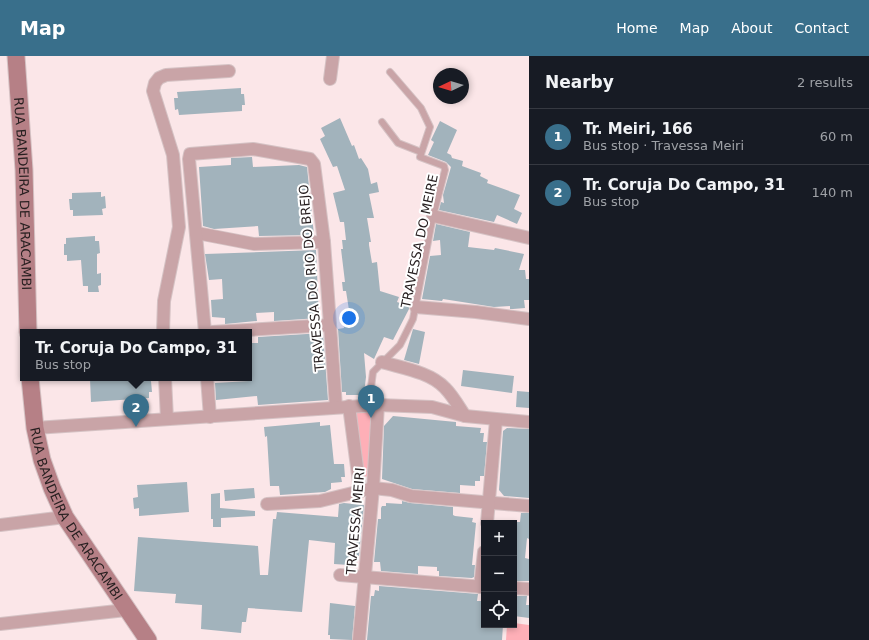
<!DOCTYPE html>
<meta charset="utf-8">
<style>
body{margin:0;font-family:"DejaVu Sans",sans-serif;background:#242831;color:#f1f3f6}
.controls{position:absolute;right:12px;bottom:12px;display:grid;overflow:hidden;border-radius:0px;box-shadow:0 2px 6px #0003}
.controls button{width:36px;height:36px;display:grid;place-items:center;padding:0;border:0;border-bottom:1px solid #363941;background:#171b24;color:#f1f3f6;font:20px sans-serif}
.compass{position:absolute;left:433px;top:12px;width:36px;height:36px;border-radius:50%;background:#171b24;box-shadow:0 2px 6px #0003;rotate:266deg}
.you{position:absolute;left:349px;top:262px;width:14px;height:14px;margin:-10px;border:3px solid #fff;border-radius:50%;background:#1a73e8;box-shadow:0 0 0 6px #1a73e833}
.badge{display:grid;place-items:center;width:26px;height:26px;border-radius:50%;background:#396f8b;color:#fff;font-size:13px;font-weight:700}
.pin{position:absolute;translate:-50% -33px;filter:drop-shadow(0 1px 2px #0008)}
.pin::after{content:'';position:absolute;top:21px;width:14px;height:12px;background:inherit;clip-path:polygon(0 0,100% 0,50% 100%)}
.popup{position:absolute;left:20px;top:273px;width:232px;height:52px;box-sizing:border-box;display:grid;place-content:center;border-radius:0px;background:#171b24;filter:drop-shadow(0 1px 3px #0005);font-size:13px;white-space:nowrap;color:#9ea1a6}
.popup b{font-size:15px;color:#f1f3f6}
.popup::after{content:'';position:absolute;left:50%;top:100%;margin-left:-8px;border:8px solid transparent;border-top-color:#171b24}
.list{margin:0;padding:0;list-style:none}
h2{display:flex;justify-content:space-between;align-items:center;height:52px;margin:0;padding:0 16px;font-size:17px}
h2 small{font-size:13px;font-weight:400;color:#9ea1a6}
.list li{display:grid;grid-template-columns:26px 1fr auto;gap:12px;align-items:center;box-sizing:border-box;height:56px;padding:0 16px;border-top:1px solid #363941}
.list b{display:block;font-size:15px;white-space:nowrap}
.list p{margin:0;font-size:13px;white-space:nowrap;color:#9ea1a6}
.list em{font-size:13px;font-style:normal;color:#9ea1a6}
.icon{flex:none;width:22px;height:22px;fill:none;stroke:currentColor;stroke-width:2;stroke-linecap:round;stroke-linejoin:round}
.map{position:relative;flex:none;width:529px;height:584px;overflow:hidden}
header{display:flex;align-items:center;gap:24px;box-sizing:border-box;height:56px;padding:0 20px;background:#396f8b;color:#fff}
header strong{font-size:19px}
nav{display:flex;gap:22px;margin-inline-start:auto;font-size:14px}
main{display:flex}
aside{flex:1;background:#171b24}
.map>svg:first-child{display:block}
.green{fill:#feafb7}
.building{fill:#a2b3bc}
.lines{fill:none;stroke-linecap:round;stroke-linejoin:round}
.service-casing{stroke:#d5c2c4;stroke-width:8}
.minor-casing{stroke:#d5c2c4;stroke-width:14}
.secondary-casing{stroke:#d5c2c4;stroke-width:19}
.service{stroke:#c9a4a7;stroke-width:6}
.minor{stroke:#c9a4a7;stroke-width:12}
.secondary{stroke:#b68086;stroke-width:17}
.labels{text-anchor:middle;stroke-width:4;stroke-linejoin:round;paint-order:stroke}
.street-label{font-size:13px;fill:#271f20;stroke:#fff}
</style>
<header>
<strong>Map</strong>
<nav><a>Home</a><a>Map</a><a>About</a><a>Contact</a></nav>
</header>
<main>
<div class="map">
<svg width="529" height="584" viewBox="0 0 529 584">
<rect width="100%" height="100%" fill="#fbe6e8"/>
<g class="green">
<polygon points="354,355 369,355 373,357 372,421 361,420"/>
<polygon points="514,567 529,569 529,584 506,584 507,569 514,569"/>
</g>
<g class="building">
<polygon points="241,32 241,38 244,38 245,49 242,49 242,55 179,59 178,53 175,54 174,42 178,42 177,36"/>
<polygon points="340,62 352,90 354,89 359,103 361,102 368,113 371,128 377,126 379,136 369,138 374,162 367,162 371,186 369,186 369,189 372,207 377,206 380,235 399,241 397,246 409,250 409,253 393,284 384,281 374,303 364,297 366,321 364,337 361,337 361,339 346,339 346,336 342,336 338,273 344,272 342,255 349,254 346,235 343,235 342,226 345,226 341,193 343,193 342,184 346,184 344,166 340,166 333,137 345,134 337,110 333,111 320,83 325,80 321,72"/>
<polygon points="440,65 457,74 447,97 451,99 452,102 463,105 462,110 481,117 480,120 488,124 487,127 520,139 514,153 522,157 517,168 497,159 494,166 439,154 441,146 444,147 443,139 451,111 446,106 428,99 434,86 431,84"/>
<polygon points="252,101 253,111 299,109 307,111 314,179 259,180 258,170 214,173 203,170 199,111 231,109 231,102"/>
<polygon points="101,136 101,141 105,140 106,152 102,153 103,159 73,160 73,154 70,154 69,143 72,143 72,137"/>
<polygon points="436,168 470,176 468,191 494,194 495,192 524,198 519,214 525,214 526,223 529,223 529,244 524,244 525,252 513,253 510,253 510,250 494,251 443,243 442,245 422,243 430,200 441,199 440,184 433,185"/>
<polygon points="95,180 95,185 99,185 100,197 97,198 97,218 101,217 101,229 98,230 99,236 88,236 88,230 83,230 81,204 67,205 67,199 64,199 64,188 66,188 66,182"/>
<polygon points="316,194 319,262 274,265 274,256 256,257 257,265 225,268 225,262 212,261 211,244 223,243 222,223 209,224 205,198"/>
<polygon points="413,273 425,276 419,308 404,304"/>
<polygon points="323,277 328,344 258,349 257,340 216,344 215,327 249,325 249,287 258,287 258,281"/>
<polygon points="463,314 514,320 512,337 461,330"/>
<polygon points="148,322 148,325 151,325 152,336 149,336 149,342 91,346 90,323"/>
<polygon points="517,335 529,336 529,352 516,351"/>
<polygon points="393,360 456,366 456,370 481,372 480,377 484,377 483,386 487,386 484,420 480,420 480,425 475,425 475,430 460,429 460,437 412,433 382,423 384,370"/>
<polygon points="320,366 320,370 330,369 334,408 344,408 345,421 341,421 342,426 331,427 331,433 325,436 280,439 279,430 270,430 267,380 265,381 264,371"/>
<polygon points="507,372 529,373 529,442 504,440 499,434 503,375"/>
<polygon points="187,426 189,456 139,460 139,452 134,453 133,442 138,441 137,429"/>
<polygon points="254,432 255,442 225,445 224,434"/>
<polygon points="220,437 220,452 255,455 255,460 221,462 221,471 213,471 213,463 211,463 211,438"/>
<polygon points="402,445 410,447 453,451 453,459 455,460 473,462 472,466 476,467 472,509 475,509 474,521 472,522 439,520 439,515 437,515 437,511 418,510 418,518 381,515 380,506 374,506 378,463 381,463 381,452 382,450 386,450 386,447 402,448"/>
<polygon points="344,447 364,449 359,500 354,499 354,504 350,504 349,509 334,508 335,487 309,484 302,556 248,552 246,566 242,566 241,577 201,573 202,549 175,547 176,538 134,535 138,481 258,490 260,519 268,519 273,463 276,463 277,456 338,461 339,448"/>
<polygon points="521,457 529,457 529,483 527,482 525,502 529,503 529,525 514,525 514,466 520,466"/>
<polygon points="379,530 478,538 477,545 484,545 482,569 503,569 502,584 367,584 371,540 374,540 375,534 379,535"/>
<polygon points="514,540 527,540 526,549 529,549 529,562 514,560"/>
<polygon points="330,547 355,550 352,584 330,583 330,579 328,579"/>
</g>
<g class="lines">
<defs>
<g id="service">
<polyline points="382,66 398,87 421,96"/>
<polyline points="377,348 372,345 370,339 373,316 400,289 413,263 433,160 445,114 444,110 420,101 430,71 421,52 390,16"/>
</g>
<g id="minor">
<polyline points="330,23 333,0"/>
<polyline points="433,160 529,182"/>
<polyline points="197,177 254,188 324,186"/>
<polyline points="416,251 476,256 529,263"/>
<polyline points="163,276 164,245 179,171 173,99 153,35 155,27 159,22 166,19 229,15"/>
<polyline points="205,276 189,103 190,98 253,93 310,103 314,108 324,186 336,351"/>
<polyline points="212,276 330,269"/>
<path d="M 382,306 C 402,312 430,316 445,332 C 453,340 459,351 465,360"/>
<polyline points="165,322 167,363"/>
<polyline points="207,322 210,361"/>
<polyline points="349,350 360,434"/>
<polyline points="35,372 378,349 432,351 465,360 529,366"/>
<polyline points="267,448 320,445 373,432 392,434 411,440 529,450"/>
<polyline points="487,467 496,364"/>
<polyline points="0,469 65,461"/>
<polyline points="340,519 484,531"/>
<polyline points="480,531 484,496"/>
<polyline points="514,532 529,533"/>
<polyline points="0,568 126,554"/>
<polyline points="359,584 373,432 378,349"/>
</g>
<g id="secondary">
<path id="s1" d="M 16,0 L 24,114 L 28,276"/>
<path id="s2" d="M 30,322 L 35,372 L 42,404 L 52,432 L 65,461 L 148,584"/>
</g>
</defs>
<use href="#service" class="service-casing"/>
<use href="#minor" class="minor-casing"/>
<use href="#secondary" class="secondary-casing"/>
<use href="#service" class="service"/>
<use href="#minor" class="minor"/>
<use href="#secondary" class="secondary"/>
</g>
<g class="labels">
<g class="street-label">
<text dy="5" stroke="none"><textPath href="#s1" startOffset="138">RUA BANDEIRA DE ARACAMBI</textPath></text>
<text transform="translate(419 185) rotate(-78)" y="5">TRAVESSA DO MEIRE</text>
<text transform="translate(311 222) rotate(-95)" y="5">TRAVESSA DO RIO DO BREJO</text>
<text dy="5" stroke="none"><textPath href="#s2" startOffset="146">RUA BANDEIRA DE ARACAMBI</textPath></text>
<text transform="translate(355 465) rotate(-85)" y="5">TRAVESSA MEIRI</text>
</g>
</g>
</svg>
<div class="controls">
<button>+</button>
<button>−</button>
<button><svg class="icon" aria-label="locate" viewBox="0 0 24 24"><circle cx="12" cy="12" r="6"/><path d="M12 2v4M12 18v4M2 12h4M18 12h4"/></svg></button>
</div>
<svg class="compass" viewBox="-18 -18 36 36"><path d="M0-13l5 13h-10z" fill="#e53935"/><path d="M0 13l5-13h-10z" fill="#9ea1a6"/></svg>
<div class="you"></div>
<div class="pin badge" style="left:371px;top:362px">1</div>
<div class="pin badge" style="left:136px;top:371px">2</div>
<div class="popup"><b>Tr. Coruja Do Campo, 31</b>Bus stop</div>
</div>
<aside>
<h2>Nearby<small>2 results</small></h2>
<ul class="list">
<li><span class="badge">1</span><div><b>Tr. Meiri, 166</b><p>Bus stop · Travessa Meiri</p></div><em>60 m</em></li>
<li><span class="badge">2</span><div><b>Tr. Coruja Do Campo, 31</b><p>Bus stop</p></div><em>140 m</em></li>
</ul>
</aside>
</main>
